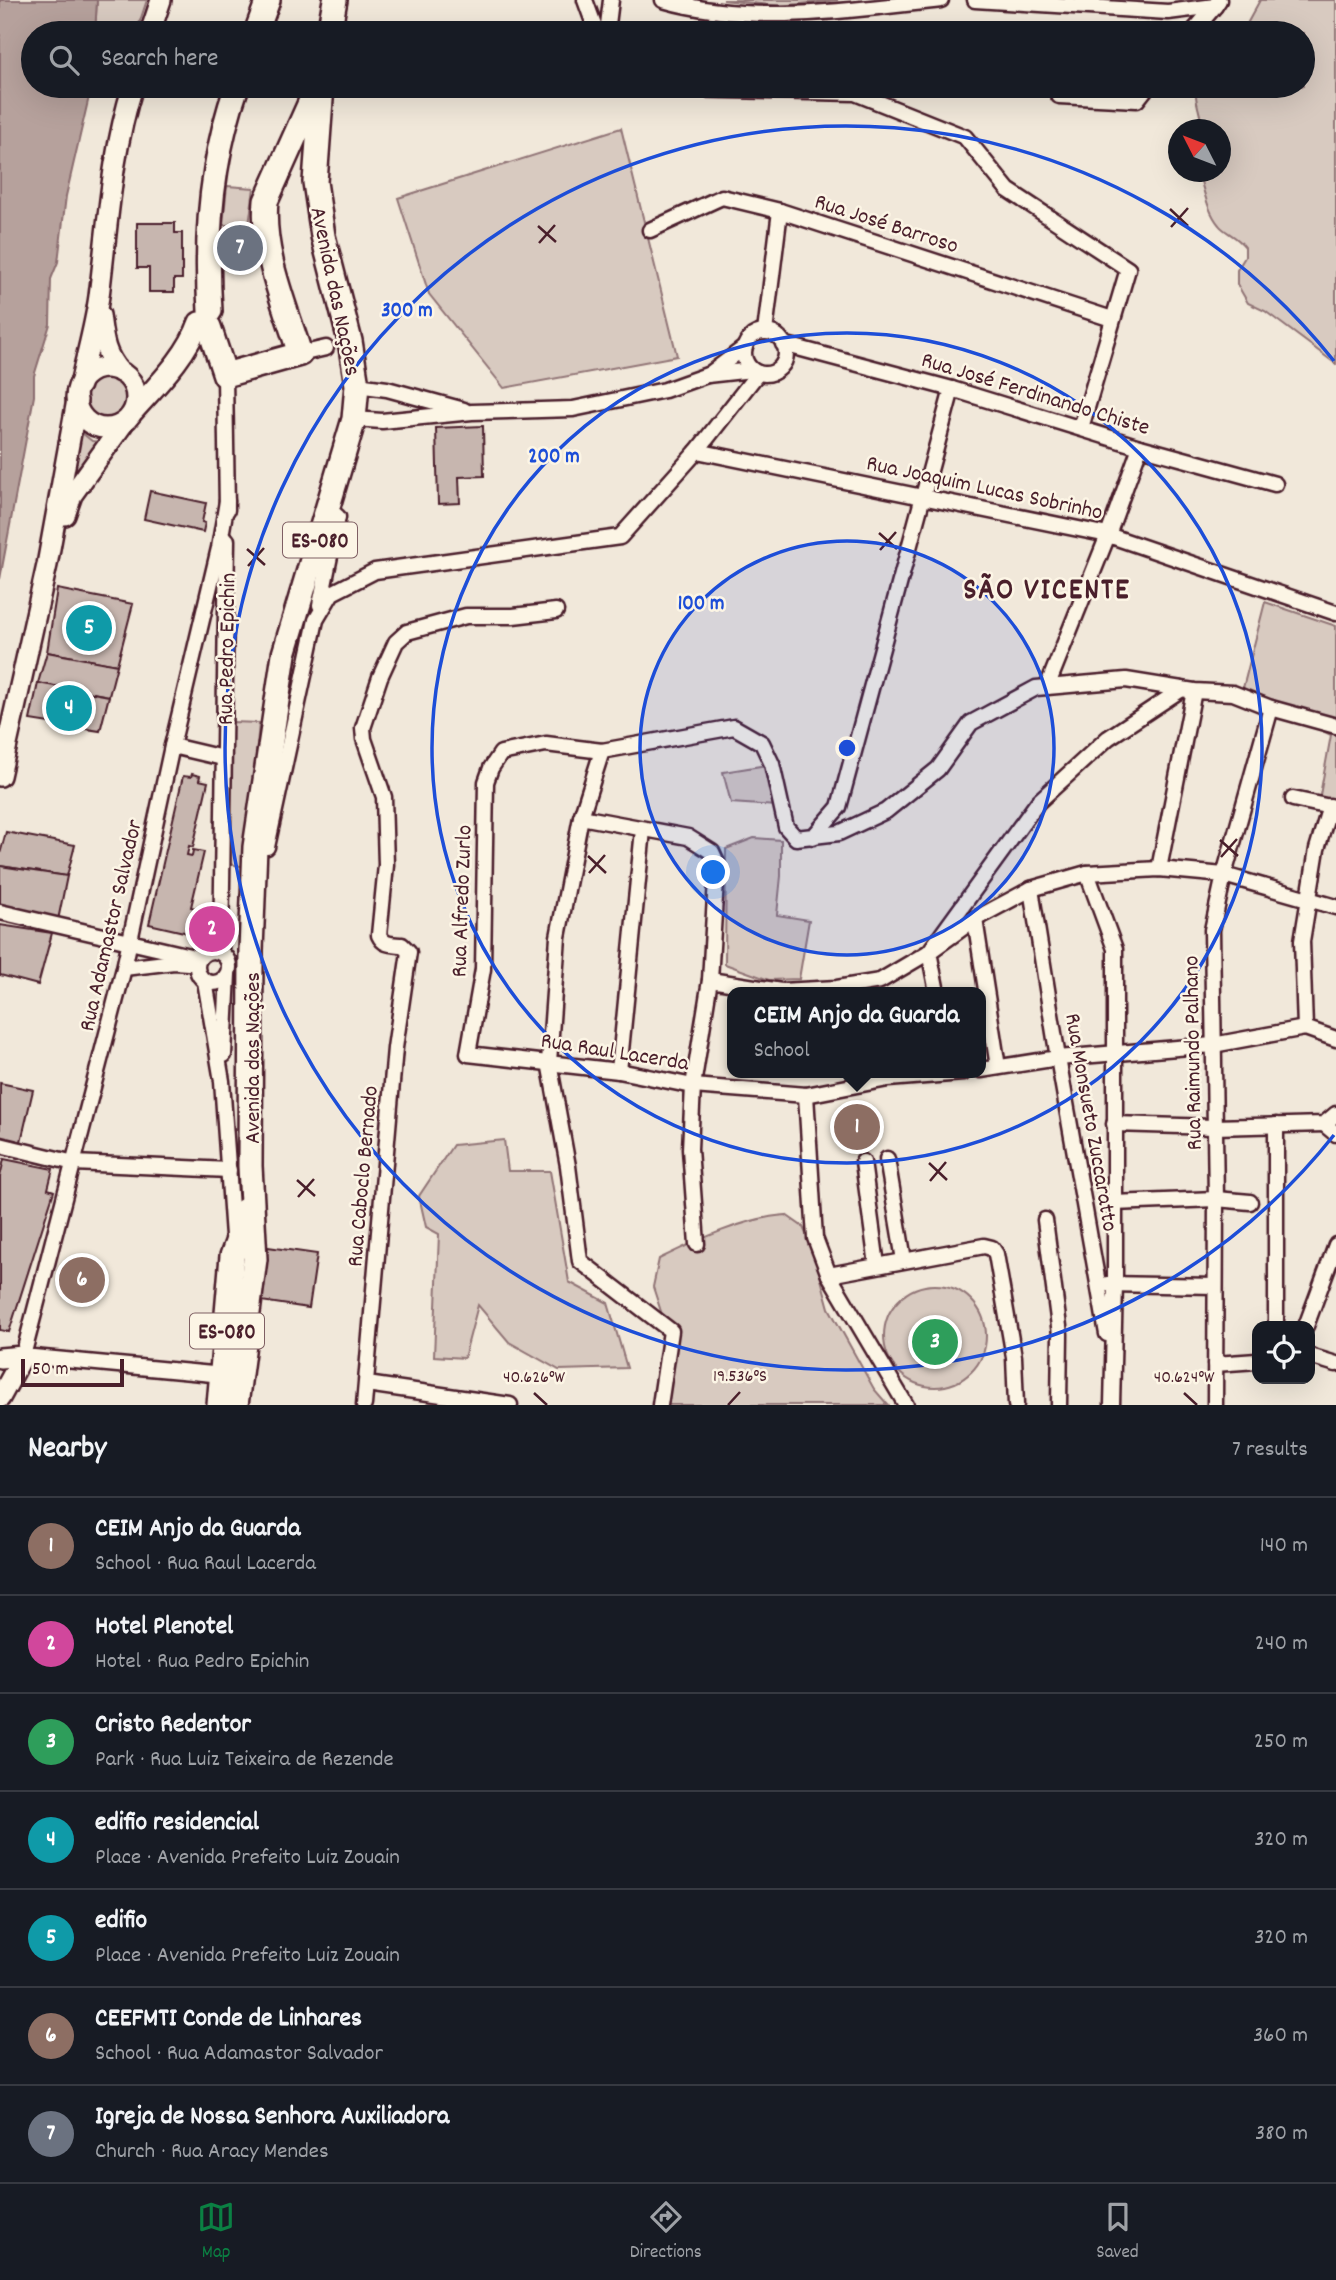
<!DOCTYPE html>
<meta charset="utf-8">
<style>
body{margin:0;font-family:Dekko,sans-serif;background:#20242c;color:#f1f3f6}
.controls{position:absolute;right:21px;bottom:21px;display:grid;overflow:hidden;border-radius:14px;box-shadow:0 7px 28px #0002}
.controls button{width:63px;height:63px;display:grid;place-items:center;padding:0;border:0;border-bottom:2px solid #363941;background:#171b24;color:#f1f3f6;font:35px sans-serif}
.compass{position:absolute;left:1168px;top:119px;width:63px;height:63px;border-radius:50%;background:#171b24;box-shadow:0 7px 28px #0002;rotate:312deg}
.scale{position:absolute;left:21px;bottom:18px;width:103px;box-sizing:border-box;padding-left:7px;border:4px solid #4a1f2b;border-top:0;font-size:19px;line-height:24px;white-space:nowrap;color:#4a1f2b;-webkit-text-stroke:5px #fcf5e5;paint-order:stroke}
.you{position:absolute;left:714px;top:873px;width:24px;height:24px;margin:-18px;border:5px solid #fff;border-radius:50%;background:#1a73e8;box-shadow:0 0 0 10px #1a73e833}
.badge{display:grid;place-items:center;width:46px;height:46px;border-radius:50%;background:#0b8043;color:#fff;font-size:23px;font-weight:700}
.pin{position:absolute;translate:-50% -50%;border:4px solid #fff;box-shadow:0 2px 7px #0006}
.popup{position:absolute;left:727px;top:987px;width:259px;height:91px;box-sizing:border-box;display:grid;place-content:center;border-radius:14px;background:#171b24;filter:drop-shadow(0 2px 5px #0005);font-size:23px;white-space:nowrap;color:#9ea1a6}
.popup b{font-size:26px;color:#f1f3f6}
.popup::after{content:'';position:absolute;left:50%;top:100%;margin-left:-14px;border:14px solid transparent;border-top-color:#171b24}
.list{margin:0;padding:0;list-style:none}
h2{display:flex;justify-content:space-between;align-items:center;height:91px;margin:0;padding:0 28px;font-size:30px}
h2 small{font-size:23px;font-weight:400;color:#9ea1a6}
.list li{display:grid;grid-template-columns:46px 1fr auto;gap:21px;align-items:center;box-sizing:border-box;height:98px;padding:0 28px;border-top:2px solid #363941}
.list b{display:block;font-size:26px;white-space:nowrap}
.list p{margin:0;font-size:23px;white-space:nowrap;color:#9ea1a6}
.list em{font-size:23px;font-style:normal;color:#9ea1a6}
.icon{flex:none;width:38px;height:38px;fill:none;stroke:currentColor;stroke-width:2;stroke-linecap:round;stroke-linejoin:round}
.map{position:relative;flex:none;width:1336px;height:1405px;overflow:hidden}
.search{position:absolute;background:#171b24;box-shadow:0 7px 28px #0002;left:21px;right:21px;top:21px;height:77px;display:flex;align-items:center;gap:18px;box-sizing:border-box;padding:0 24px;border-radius:38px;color:#9ea1a6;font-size:26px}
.sheet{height:777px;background:#171b24}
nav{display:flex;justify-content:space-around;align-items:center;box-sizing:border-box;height:98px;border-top:2px solid #363941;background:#171b24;font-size:19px;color:#9ea1a6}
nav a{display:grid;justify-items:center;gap:4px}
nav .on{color:#0b8043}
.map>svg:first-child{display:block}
.green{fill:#d8cac0;stroke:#917476;stroke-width:2}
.water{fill:#b6a19c;stroke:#8b6d6f;stroke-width:2}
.building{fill:#c7b6af;stroke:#4a1f2b;stroke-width:2}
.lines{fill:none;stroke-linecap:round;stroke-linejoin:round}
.street-casing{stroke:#4a1f2b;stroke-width:19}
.secondary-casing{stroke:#4a1f2b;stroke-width:24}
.primary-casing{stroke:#4a1f2b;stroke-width:28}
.street{stroke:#fcf5e5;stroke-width:14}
.secondary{stroke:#fcf5e5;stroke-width:19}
.primary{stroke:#fcf5e5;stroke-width:23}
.ticks{fill:none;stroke:#4a1f2b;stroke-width:2.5}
.ring{fill:none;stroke:#1d4ed8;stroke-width:3.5}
.labels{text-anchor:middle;stroke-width:5;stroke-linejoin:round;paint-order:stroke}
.shield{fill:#fcf5e5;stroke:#7f5f63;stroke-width:2}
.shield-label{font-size:21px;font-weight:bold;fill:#4a1f2b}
.street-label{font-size:23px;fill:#4a1f2b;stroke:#fcf5e5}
.district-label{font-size:30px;font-weight:bold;letter-spacing:2px;fill:#4a1f2b;stroke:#fcf5e5}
.ticks-label{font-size:18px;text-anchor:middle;fill:#4a1f2b;stroke:#fcf5e5;stroke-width:5;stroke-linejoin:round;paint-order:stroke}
.centre{fill:#1d4ed8;stroke:#fcf5e5;stroke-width:3.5}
.ring-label{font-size:21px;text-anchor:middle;font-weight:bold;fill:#1d4ed8;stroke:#fcf5e5;stroke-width:5;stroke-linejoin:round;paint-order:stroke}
</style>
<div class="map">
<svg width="1336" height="1405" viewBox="0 0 1336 1405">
<rect width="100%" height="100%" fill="#f1e8da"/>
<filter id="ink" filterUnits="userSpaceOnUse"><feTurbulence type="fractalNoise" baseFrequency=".0143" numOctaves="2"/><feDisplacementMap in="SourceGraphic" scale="14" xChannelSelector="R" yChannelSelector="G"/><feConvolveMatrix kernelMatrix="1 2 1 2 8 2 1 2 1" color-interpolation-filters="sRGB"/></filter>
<g filter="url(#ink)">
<g class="green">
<polygon points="97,0 147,0 136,33 95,33"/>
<polygon points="723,0 838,0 780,6"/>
<path d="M 1260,0 L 1336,0 L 1336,364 L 1265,311 L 1248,303 L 1237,284 L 1237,270 L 1245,257 L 1245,247 C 1236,235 1225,233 1219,225 C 1207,211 1204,189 1198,172 L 1220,172 L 1220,130 L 1202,129 C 1202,114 1193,100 1197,86 L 1303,86 L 1303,33 L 1242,33 Z"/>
<polygon points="621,128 677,356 504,388 429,294 398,198"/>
<polygon points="227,186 254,188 249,225 223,225"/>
<circle cx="107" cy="399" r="23"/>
<polygon points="78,430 92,441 102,442 71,475"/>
<polygon points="1265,602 1336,626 1336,814 1318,806 1331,735 1242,692"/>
<polygon points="232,722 259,723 246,867 229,864"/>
<polygon points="767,765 777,806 731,803 723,772"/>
<polygon points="754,838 781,840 781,876 777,915 809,920 799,979 769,980 725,964 726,849"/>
<polygon points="504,1140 508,1171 550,1171 569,1282 608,1303 627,1368 559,1370 509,1342 478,1305 464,1358 434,1356 439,1234 426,1227 419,1196 453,1145"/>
<path d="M 786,1215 L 803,1227 L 813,1250 L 829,1308 L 874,1389 L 888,1405 L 665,1405 L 670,1339 L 653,1287 L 659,1259 C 698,1240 743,1218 786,1215 Z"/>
<circle cx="935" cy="1336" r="51"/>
</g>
<polygon class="water" points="0,0 97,0 95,33 33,33 33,86 85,86 91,88 66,196 58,262 51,279 50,324 34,376 34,396 0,579"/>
<g class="building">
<polygon points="137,223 175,223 175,233 182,233 182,279 174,279 174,292 149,292 149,268 137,268"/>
<polygon points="232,236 250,236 249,262 244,267 236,267 231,260"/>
<polygon points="483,426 484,476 459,477 460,503 438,504 436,428"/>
<polygon points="150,491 206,503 202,522 205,523 203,532 144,519"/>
<polygon points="57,589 133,604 117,665 47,652"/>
<polygon points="47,652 117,665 109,696 38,683"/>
<polygon points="38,683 109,696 100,731 30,720"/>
<polygon points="192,774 200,776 199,780 208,782 193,847 189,846 187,855 192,856 193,850 204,852 191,907 203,910 197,935 149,924 183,776 191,777"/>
<polygon points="6,832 75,845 67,876 0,866 0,854"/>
<polygon points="0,866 67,876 57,925 0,912"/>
<polygon points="0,925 52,933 38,985 0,975"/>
<polygon points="0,1083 33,1090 19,1150 0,1145"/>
<polygon points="4,1159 53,1169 48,1189 54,1191 9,1332 0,1330 0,1177"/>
<polygon points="268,1247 317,1254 309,1308 261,1301"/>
</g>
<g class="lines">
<defs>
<g id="street">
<polyline points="585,0 597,33"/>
<path d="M 663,0 C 753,26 850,10 941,0"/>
<polyline points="975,0 1168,12 1215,6 1219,0"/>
<polyline points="607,33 611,0"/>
<polyline points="1192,33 1215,6"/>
<polyline points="666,86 679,89 855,93 965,137 1008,190 1128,269 1081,428"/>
<polyline points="1059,96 1137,100 1148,86"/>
<polyline points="650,230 722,197 780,211 1112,319"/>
<polyline points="765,332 780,211"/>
<circle cx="765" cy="353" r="21"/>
<polyline points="783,344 952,389 1140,447 1275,484"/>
<polyline points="300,354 326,348"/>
<polyline points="225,375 227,510"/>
<polyline points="708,375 745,347"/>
<polyline points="357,385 387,389 464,410"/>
<polyline points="354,419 382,421 472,412 573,409 665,390 707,375 752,370"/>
<polyline points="697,451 1108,535 1336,613"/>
<polyline points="320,605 338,517 329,509"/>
<polyline points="1047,687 1108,535 1140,447"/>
<polyline points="172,746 223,758"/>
<polyline points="602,751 581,817 558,937 549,1062 568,1166 580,1261 671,1331 660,1405"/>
<polyline points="1293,799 1335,808"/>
<polyline points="581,817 688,837 712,852 717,863 710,980 693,1086 690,1149 697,1244"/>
<polyline points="813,837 839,807 952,389"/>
<polyline points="267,847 316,620 332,593 375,571 620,537 697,451 758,373"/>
<polyline points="1159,869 1194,691"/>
<polyline points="1087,873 1115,949 1115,1284 1112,1405"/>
<polyline points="1031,889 1058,1058 1107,1334"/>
<polyline points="0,912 199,958"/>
<polyline points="975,919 998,1067"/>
<circle cx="213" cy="967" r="16"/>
<polyline points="221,952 227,540"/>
<polyline points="124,968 174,962 188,963"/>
<polyline points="710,980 781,991 837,988 880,981 929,952 975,919 1031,889 1087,873 1159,869 1224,875 1336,907"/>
<polyline points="205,981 222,1081 233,1236"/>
<polyline points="937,992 929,952 1038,802 1108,738 1182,689"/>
<polyline points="1305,1028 1302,941 1317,849 1330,806"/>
<polyline points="224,1055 228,974"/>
<polyline points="981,1070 1058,1058 1213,1045 1305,1028 1336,1039"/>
<polyline points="619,1071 643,830"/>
<polyline points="963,1073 888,1079 806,1095 693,1086 619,1071 468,1054 483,969 486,782 491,768 501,753 546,744 602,751 734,727 762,743 772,764 786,827 796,838 839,833 886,811 938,769 971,723 1036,688 1126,680 1194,691 1233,693 1271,708 1336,726"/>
<polyline points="806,1095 815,1238 829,1275 906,1405"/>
<polyline points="1114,1124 1214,1127 1324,1124 1336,1114"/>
<polyline points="1324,1124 1336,1134"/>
<polyline points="1276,1125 1276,1326"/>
<polyline points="0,1145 74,1163 229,1170"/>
<polyline points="887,1159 904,1260"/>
<polyline points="863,1162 877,1265"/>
<polyline points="1113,1203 1216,1199 1250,1202"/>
<polyline points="1045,1220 1060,1334 1059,1405"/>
<polyline points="829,1275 984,1246 992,1248 996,1254 1014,1357 1016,1405"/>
<polyline points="1107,1284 1215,1286"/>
<polyline points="1306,1326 1336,1245"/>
<polyline points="1310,1356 1336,1364"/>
<polyline points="1215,1364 1257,1361"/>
<polyline points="223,1375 23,1356 124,968 172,746 219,548 227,501"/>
<polyline points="367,1384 510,1405"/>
<path d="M 364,1405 L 395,1048 L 409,952 L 402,945 C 392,944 384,946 379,935 L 386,865 L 384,797 L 364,739 L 363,728 L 380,677 L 396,642 L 407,632 L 466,616 L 513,616 L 556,611"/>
<polyline points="1215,1405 1216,1199 1212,930 1224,875 1271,708"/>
</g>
<g id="secondary">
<polyline points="150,33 161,0"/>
<path d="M 100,315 C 103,338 104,354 120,372"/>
<circle cx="106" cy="398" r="30"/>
<path d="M 80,385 C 86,356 95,326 99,296 C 108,225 111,155 133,86"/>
<path d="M 134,411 C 158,384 187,356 199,322"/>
<polyline points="65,515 72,495 123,424"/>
<polyline points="0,776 47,565 77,400"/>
<polyline points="0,1358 23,1356"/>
<polyline points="0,1398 23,1356"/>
</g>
<g id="primary">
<polyline points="256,33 268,0"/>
<polyline points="329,33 335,0"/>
<path d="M 210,311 C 205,235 212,157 237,86"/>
<path d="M 209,327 L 225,375 L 300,354 C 285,305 261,252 266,201 L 317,87"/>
<polyline points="219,1405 232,1256 243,1226 245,1210"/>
<polyline points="236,1405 255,1259 250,1166 251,950 255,847 284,654 354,419 357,385 350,341 323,236 315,182 322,86"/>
</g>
</defs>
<use href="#street" class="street-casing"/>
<use href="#secondary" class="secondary-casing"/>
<use href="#primary" class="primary-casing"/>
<use href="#street" class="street"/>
<use href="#secondary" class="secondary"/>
<use href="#primary" class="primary"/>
</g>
</g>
<path class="ticks" d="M 1170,209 L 1188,226M 538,226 L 556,242M 1171,227 L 1188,208M 539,243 L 555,225M 879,533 L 897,549M 247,549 L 265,565M 880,550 L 896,532M 248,566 L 264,548M 1220,840 L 1238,856M 588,856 L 606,873M 1221,857 L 1237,839M 589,873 L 605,855M 929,1163 L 947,1180M 297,1180 L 315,1196M 930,1181 L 946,1162M 298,1197 L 314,1179M 534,1393 L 547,1405M 1184,1393 L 1197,1405M 728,1405 L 740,1392"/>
<circle cx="847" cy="748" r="207" fill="#1d4ed8" fill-opacity=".12"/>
<g class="ring">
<circle cx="847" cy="748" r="207"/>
<circle cx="847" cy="748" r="415"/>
<path d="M1334 1135A622 622 0 1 1 1334 361"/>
</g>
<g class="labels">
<g class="shield">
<rect x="283" y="522.5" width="74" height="35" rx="5"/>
<rect x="190" y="1313.5" width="74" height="35" rx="5"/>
</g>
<g class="shield-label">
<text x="320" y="547">ES-080</text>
<text x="227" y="1338">ES-080</text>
</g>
<g class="street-label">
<text transform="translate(887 222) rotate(18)" y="8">Rua José Barroso</text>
<text transform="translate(337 291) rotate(78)" y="8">Avenida das Nações</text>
<text transform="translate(1036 392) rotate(17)" y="8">Rua José Ferdinando Chiste</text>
<text transform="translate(985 486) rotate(12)" y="8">Rua Joaquim Lucas Sobrinho</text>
<text transform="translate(225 649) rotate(-89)" y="8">Rua Pedro Epichin</text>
<text transform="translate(460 901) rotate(-88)" y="8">Rua Alfredo Zurlo</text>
<text transform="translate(109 925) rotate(-77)" y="8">Rua Adamastor Salvador</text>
<text transform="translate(615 1050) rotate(9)" y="8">Rua Raul Lacerda</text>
<text transform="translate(1191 1053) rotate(-91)" y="8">Rua Raimundo Palhano</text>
<text transform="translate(251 1058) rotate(-90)" y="8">Avenida das Nações</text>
<text transform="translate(1093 1122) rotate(80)" y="8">Rua Monsueto Zuccaratto</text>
<text transform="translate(361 1176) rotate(-85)" y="8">Rua Caboclo Bernado</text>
</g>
<g class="district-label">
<text x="1047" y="598">SÃO VICENTE</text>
</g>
</g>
<g class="ticks-label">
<text x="740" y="1381">19.536°S</text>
<text x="534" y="1382">40.626°W</text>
<text x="1184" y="1382">40.624°W</text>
</g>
<circle cx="847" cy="748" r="10" class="centre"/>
<g class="ring-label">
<text x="407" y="316">300 m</text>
<text x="554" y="462">200 m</text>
<text x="701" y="609">100 m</text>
</g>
</svg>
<div class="controls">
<button><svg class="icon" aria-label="locate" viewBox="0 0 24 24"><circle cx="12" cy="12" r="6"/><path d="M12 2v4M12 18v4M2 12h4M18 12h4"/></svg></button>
</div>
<svg class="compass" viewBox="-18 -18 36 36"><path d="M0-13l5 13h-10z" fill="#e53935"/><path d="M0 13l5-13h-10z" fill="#9ea1a6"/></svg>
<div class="scale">50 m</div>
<div class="you"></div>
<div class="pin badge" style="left:857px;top:1127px;background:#8d6e63">1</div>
<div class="popup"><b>CEIM Anjo da Guarda</b>School</div>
<div class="pin badge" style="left:212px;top:929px;background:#d1479c">2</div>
<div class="pin badge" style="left:935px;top:1342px;background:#2e9e5b">3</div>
<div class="pin badge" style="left:69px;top:708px;background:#0f9aa8">4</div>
<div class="pin badge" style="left:89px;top:628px;background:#0f9aa8">5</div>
<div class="pin badge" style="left:82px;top:1280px;background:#8d6e63">6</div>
<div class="pin badge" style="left:240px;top:248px;background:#6b7280">7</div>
<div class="search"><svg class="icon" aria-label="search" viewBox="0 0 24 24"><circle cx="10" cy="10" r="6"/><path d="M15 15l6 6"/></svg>Search here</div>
</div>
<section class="sheet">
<h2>Nearby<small>7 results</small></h2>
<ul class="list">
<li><span class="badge" style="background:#8d6e63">1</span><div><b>CEIM Anjo da Guarda</b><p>School · Rua Raul Lacerda</p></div><em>140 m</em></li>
<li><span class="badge" style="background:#d1479c">2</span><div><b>Hotel Plenotel</b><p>Hotel · Rua Pedro Epichin</p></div><em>240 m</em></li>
<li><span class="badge" style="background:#2e9e5b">3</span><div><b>Cristo Redentor</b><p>Park · Rua Luiz Teixeira de Rezende</p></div><em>250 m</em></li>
<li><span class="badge" style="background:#0f9aa8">4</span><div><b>edifio residencial</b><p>Place · Avenida Prefeito Luiz Zouain</p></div><em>320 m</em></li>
<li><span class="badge" style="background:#0f9aa8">5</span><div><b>edifio</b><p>Place · Avenida Prefeito Luiz Zouain</p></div><em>320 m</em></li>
<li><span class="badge" style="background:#8d6e63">6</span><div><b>CEEFMTI Conde de Linhares</b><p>School · Rua Adamastor Salvador</p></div><em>360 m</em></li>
<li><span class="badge" style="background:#6b7280">7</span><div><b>Igreja de Nossa Senhora Auxiliadora</b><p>Church · Rua Aracy Mendes</p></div><em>380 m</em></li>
</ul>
</section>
<nav>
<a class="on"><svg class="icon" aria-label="map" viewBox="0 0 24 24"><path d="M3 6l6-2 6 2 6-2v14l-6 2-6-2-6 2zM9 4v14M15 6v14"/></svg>Map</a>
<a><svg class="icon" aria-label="directions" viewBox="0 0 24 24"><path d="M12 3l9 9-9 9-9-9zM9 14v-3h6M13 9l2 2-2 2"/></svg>Directions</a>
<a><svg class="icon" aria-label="saved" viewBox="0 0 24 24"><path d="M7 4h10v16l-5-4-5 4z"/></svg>Saved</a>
</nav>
